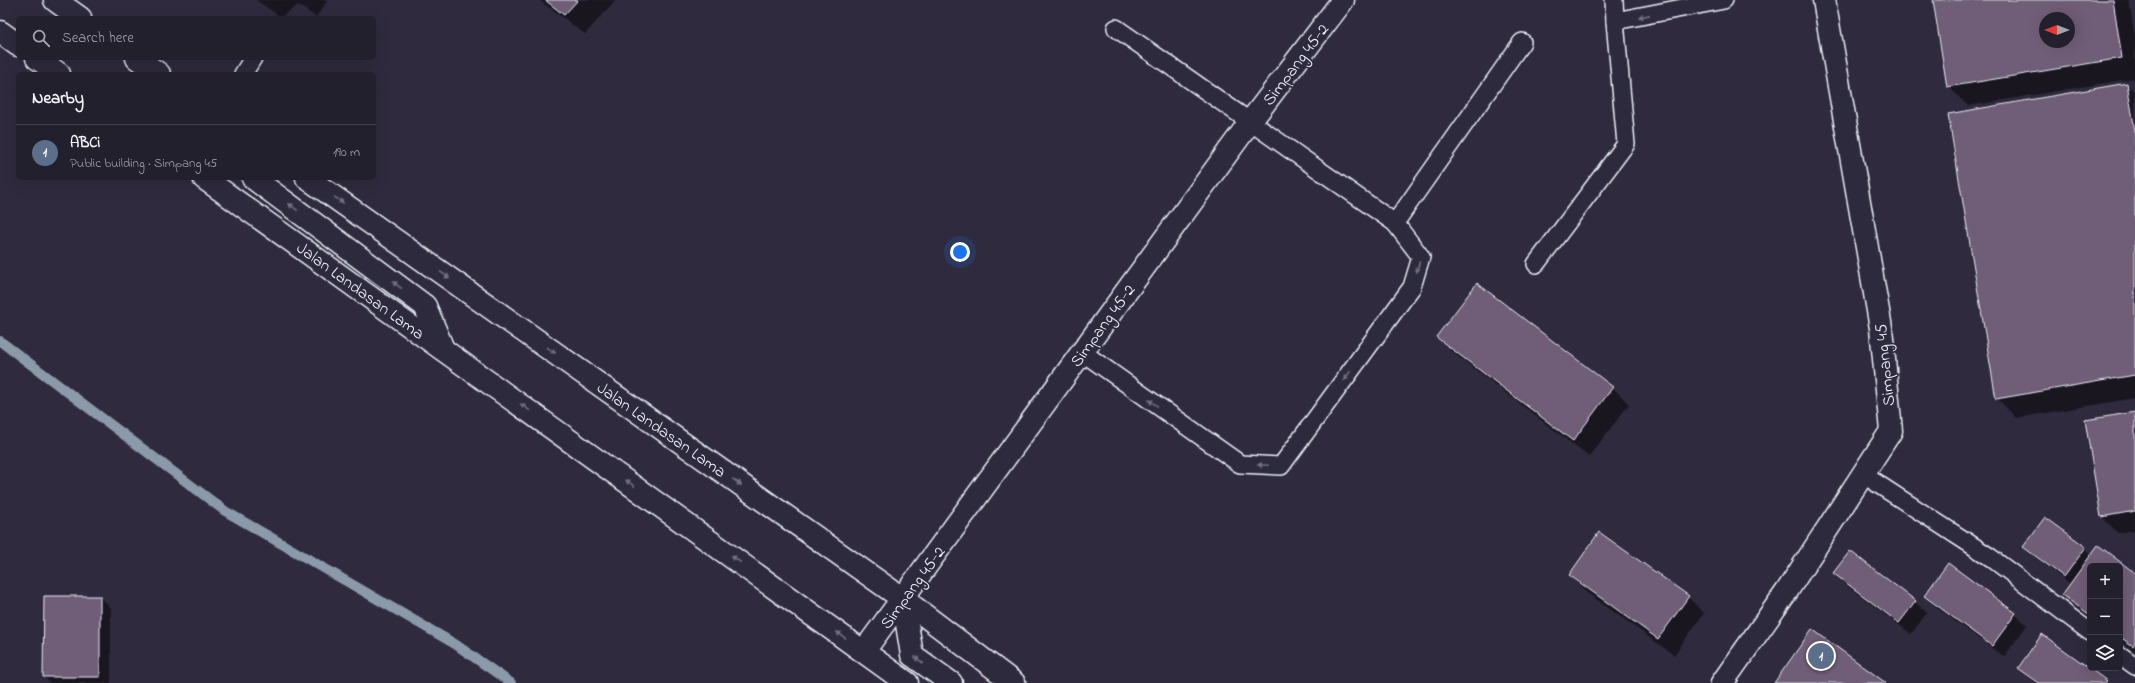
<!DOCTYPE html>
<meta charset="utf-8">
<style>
body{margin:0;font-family:"Indie Flower",sans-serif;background:#2b2836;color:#f1f3f6}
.controls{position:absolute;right:12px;bottom:12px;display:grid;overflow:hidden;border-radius:6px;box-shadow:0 4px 16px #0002}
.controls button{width:36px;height:36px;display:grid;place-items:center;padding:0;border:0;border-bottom:1px solid #403e4a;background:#23202e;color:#f1f3f6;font:20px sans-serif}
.compass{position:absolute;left:2039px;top:12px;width:36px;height:36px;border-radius:50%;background:#23202e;box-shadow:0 4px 16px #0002;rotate:270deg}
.you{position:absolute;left:960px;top:252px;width:14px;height:14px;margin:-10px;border:3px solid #fff;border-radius:50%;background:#1a73e8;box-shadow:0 0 0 6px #1a73e833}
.badge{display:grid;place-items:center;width:26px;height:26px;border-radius:50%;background:#ff9aa2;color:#fff;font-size:13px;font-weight:700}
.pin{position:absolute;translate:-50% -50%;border:2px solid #fff;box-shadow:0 1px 4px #0006}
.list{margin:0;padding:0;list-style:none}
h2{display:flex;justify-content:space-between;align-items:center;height:52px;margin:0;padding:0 16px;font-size:17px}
h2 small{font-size:13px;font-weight:400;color:#a3a3aa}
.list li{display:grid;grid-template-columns:26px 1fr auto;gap:12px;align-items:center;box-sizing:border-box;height:56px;padding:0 16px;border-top:1px solid #403e4a}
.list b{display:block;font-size:15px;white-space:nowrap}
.list p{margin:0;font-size:13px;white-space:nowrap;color:#a3a3aa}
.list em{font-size:13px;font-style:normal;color:#a3a3aa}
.icon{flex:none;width:22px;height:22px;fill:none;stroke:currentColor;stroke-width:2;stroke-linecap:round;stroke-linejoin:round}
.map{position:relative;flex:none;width:2135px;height:683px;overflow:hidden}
.search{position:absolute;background:#23202e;box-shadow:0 4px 16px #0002;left:16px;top:16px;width:360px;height:44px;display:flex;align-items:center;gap:10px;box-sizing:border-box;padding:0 14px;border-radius:6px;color:#a3a3aa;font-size:15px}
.panel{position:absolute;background:#23202e;box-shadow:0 4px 16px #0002;left:16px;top:72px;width:360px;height:108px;border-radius:6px}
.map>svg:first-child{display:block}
.shadow{fill:#0007;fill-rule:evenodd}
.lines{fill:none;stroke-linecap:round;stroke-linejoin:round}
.stream{stroke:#8b9aab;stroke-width:10}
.building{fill:#705d77;stroke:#e8f1f8;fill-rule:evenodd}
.service-casing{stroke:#e8f1f8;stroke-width:20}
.minor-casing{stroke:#e8f1f8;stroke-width:25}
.secondary-casing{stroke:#e8f1f8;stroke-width:25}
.service{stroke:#2f2a3d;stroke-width:17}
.minor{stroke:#2f2a3d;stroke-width:22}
.secondary{stroke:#2f2a3d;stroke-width:22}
.oneway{fill:#70707e}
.labels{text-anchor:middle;stroke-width:3.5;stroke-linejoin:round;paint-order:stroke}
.street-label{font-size:17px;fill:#e8f1f8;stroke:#2f2a3d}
</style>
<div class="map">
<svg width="2135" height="683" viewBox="0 0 2135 683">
<rect width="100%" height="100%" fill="#2f2a3d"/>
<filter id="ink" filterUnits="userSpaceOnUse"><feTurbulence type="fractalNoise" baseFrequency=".025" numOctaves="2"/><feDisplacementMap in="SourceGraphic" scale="8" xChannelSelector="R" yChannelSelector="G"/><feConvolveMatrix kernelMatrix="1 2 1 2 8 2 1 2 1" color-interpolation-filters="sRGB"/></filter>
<g filter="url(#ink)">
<g class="shadow">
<polygon points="256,0 328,0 316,17 298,5 281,17"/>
<polygon points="539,0 616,0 585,34"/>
<path d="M 1934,0 L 2129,0 L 2135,38 L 2135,78 L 1968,106 L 1948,86 ZM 2045,18 L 2069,18 L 2069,42 L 2045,42 Z"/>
<polygon points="2127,84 2135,92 2135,398 2016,418 1997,398"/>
<polygon points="1477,284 1613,388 1629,404 1589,457 1454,353 1437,337"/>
<polygon points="2135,413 2135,530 2118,533 2102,517"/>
<polygon points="2046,518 2092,554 2098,547 2135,574 2135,651 2120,640 2120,566 2090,566 2090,619 2063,595 2071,584 2036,558 2025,546"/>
<polygon points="1835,573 1915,602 1927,613 1911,634 1846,585"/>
<polygon points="1570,575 1688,597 1704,613 1674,655 1586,592"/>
<polygon points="1925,596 2015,614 2027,625 2004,657 1937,608"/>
<polygon points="100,597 111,608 111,683 50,683 44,677"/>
<polygon points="2019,668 2106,681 2108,683 2036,683"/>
</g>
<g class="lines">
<polyline class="stream" points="0,341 225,511 455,644 511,683"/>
</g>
<g class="building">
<polygon points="545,0 578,0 564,15"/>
<path d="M 1933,0 L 2113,0 L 2122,58 L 1947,87 ZM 2045,18 L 2069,18 L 2069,42 L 2045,42 Z"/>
<polygon points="2127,83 2135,131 2135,375 1996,399 1948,114"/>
<polygon points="1477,283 1613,387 1573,441 1436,337"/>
<polygon points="2135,412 2135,511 2101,517 2085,420"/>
<polygon points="2045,517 2086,547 2064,577 2023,547"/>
<polygon points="1599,532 1689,596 1658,639 1569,575"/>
<polygon points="2098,545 2135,573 2135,643 2133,646 2120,637 2120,566 2090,566 2090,615 2062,595"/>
<polygon points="1850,551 1916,601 1899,623 1833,573"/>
<polygon points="1948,563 2016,613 1992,646 1924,596"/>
<polygon points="44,596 100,596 100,677 43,677"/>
<polygon points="1812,629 1886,683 1774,683"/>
<polygon points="2042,634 2107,681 2105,683 2039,683 2018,668"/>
</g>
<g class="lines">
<defs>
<g id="service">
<polyline points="1614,0 1615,21 1724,0"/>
<polyline points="1116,28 1395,223 1522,42"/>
<polyline points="243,74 253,58"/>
<polyline points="1536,264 1626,144 1615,21"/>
<polyline points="1082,352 1240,464 1281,466 1412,287 1421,257 1395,223"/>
<polyline points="1864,475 1990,557 2090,632"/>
<polyline points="2120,655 2135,666"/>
</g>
<g id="minor">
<polyline points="864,651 1250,122 1343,0"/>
<polyline points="1722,683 1787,591 1891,431 1881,328 1824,0"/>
</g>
<g id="secondary">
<polyline points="55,0 80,18"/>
<polyline points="0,32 18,45"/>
<polyline points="37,58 59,74"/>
<polyline points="137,58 159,74"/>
<polyline points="204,178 907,683"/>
<polyline points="253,178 425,306 443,349"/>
<polyline points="307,178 903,599 1014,683"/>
<polyline points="903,599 912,655 951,683"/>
</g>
</defs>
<use href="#service" class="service-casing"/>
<use href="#minor" class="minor-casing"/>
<use href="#secondary" class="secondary-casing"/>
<use href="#service" class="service"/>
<use href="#minor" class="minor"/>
<use href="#secondary" class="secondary"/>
</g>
<defs><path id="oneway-solid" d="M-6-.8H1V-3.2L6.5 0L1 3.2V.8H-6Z"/></defs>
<g class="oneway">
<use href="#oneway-solid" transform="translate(1644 16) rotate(169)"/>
<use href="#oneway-solid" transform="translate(339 200) rotate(35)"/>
<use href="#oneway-solid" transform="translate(293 207) rotate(-143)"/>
<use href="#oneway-solid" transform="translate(1418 267) rotate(106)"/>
<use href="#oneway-solid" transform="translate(445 275) rotate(35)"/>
<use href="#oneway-solid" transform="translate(397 285) rotate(-143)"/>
<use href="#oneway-solid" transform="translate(551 350) rotate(35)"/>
<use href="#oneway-solid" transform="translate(1347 376) rotate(126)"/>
<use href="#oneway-solid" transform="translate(1153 403) rotate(-145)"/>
<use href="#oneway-solid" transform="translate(525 407) rotate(-144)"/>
<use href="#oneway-solid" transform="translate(1263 465) rotate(-177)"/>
<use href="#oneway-solid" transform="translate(737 482) rotate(35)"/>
<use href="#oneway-solid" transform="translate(630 483) rotate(-144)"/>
<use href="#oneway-solid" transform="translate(736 559) rotate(-144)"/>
<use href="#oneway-solid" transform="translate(841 635) rotate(-144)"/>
<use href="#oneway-solid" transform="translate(919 660) rotate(-144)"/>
</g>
</g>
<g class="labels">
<g class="street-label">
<text transform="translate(1295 64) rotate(-53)" y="6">Simpang 45-2</text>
<text transform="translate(361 290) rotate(36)" y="6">Jalan Landasan Lama</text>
<text transform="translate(1102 325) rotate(-54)" y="6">Simpang 45-2</text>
<text transform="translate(1884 365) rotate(-96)" y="6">Simpang 45</text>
<text transform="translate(662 429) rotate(35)" y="6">Jalan Landasan Lama</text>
<text transform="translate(912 587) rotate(-54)" y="6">Simpang 45-2</text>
</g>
</g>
</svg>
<div class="controls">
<button>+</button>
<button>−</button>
<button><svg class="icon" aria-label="layers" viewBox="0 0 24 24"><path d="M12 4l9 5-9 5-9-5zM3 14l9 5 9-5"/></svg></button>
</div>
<svg class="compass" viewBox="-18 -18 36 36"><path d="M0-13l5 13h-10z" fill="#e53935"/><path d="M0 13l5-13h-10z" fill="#a3a3aa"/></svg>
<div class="you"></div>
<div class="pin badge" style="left:1821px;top:656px;background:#5c6f8a">1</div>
<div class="search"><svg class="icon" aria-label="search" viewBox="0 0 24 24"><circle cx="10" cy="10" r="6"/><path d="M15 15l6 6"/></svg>Search here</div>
<section class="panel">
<h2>Nearby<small></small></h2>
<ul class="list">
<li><span class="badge" style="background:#5c6f8a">1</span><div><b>ABCi</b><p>Public building · Simpang 45</p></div><em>190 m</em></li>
</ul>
</section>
</div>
